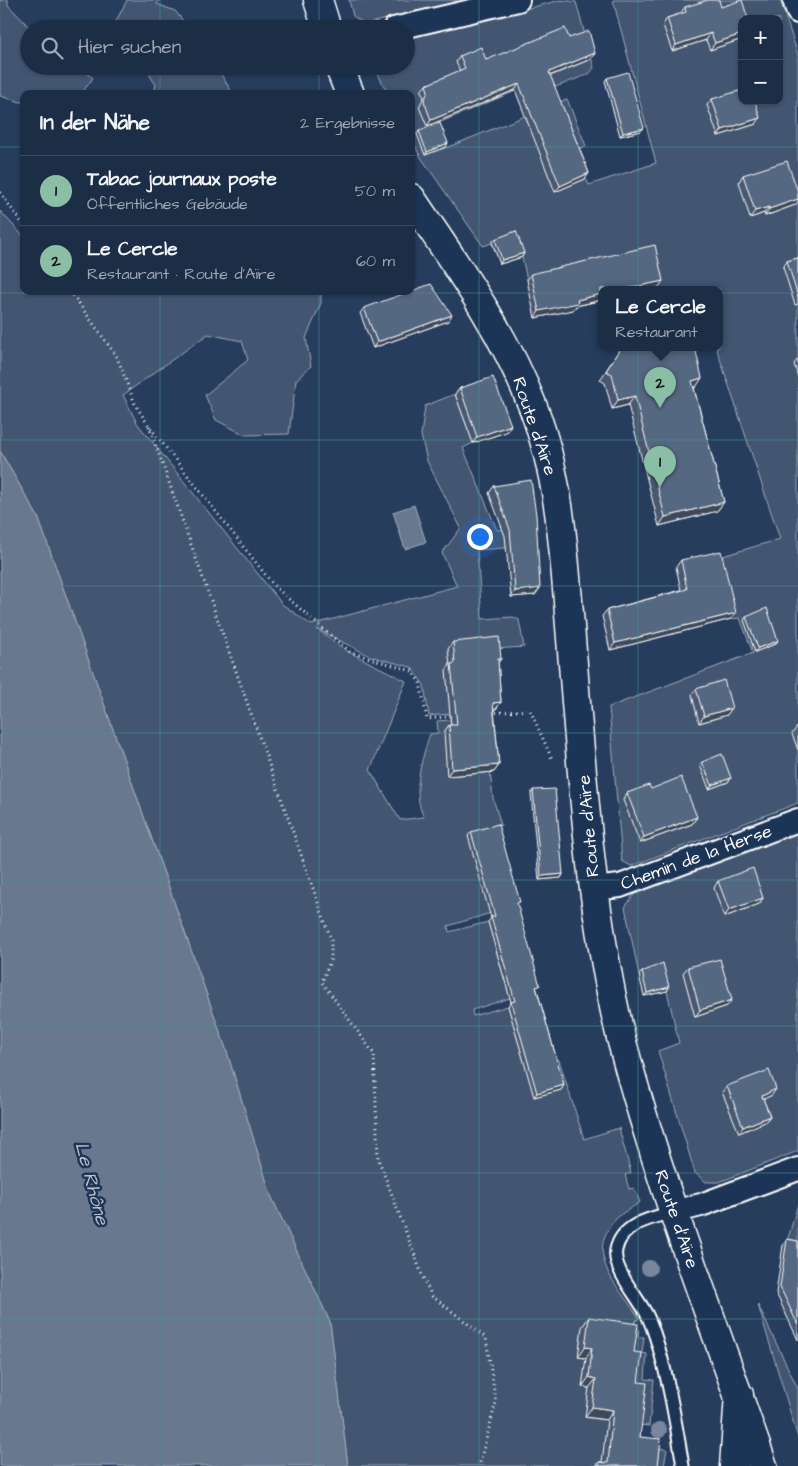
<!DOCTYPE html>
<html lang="de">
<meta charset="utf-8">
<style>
body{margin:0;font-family:"Architects Daughter",sans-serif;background:#293a51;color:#f1f3f6}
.controls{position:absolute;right:15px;top:15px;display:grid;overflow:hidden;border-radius:10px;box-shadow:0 1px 4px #0004}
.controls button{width:45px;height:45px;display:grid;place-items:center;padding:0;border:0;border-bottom:1px solid #3a4a5f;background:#1c2e46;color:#f1f3f6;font:25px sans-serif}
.you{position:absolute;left:479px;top:536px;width:18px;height:18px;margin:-12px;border:4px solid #fff;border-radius:50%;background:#1a73e8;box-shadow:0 0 0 8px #1a73e833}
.badge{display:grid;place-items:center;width:32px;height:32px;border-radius:50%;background:#8abfa5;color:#111;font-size:16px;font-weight:700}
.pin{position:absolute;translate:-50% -41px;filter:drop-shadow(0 1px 2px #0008)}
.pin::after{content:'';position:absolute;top:26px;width:18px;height:15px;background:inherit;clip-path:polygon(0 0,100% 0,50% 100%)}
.popup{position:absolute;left:598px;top:286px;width:125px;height:65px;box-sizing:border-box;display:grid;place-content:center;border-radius:10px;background:#1c2e46;filter:drop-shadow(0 1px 4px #0005);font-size:16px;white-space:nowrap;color:#a0a8b3}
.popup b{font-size:19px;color:#f1f3f6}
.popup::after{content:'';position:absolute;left:50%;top:100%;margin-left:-10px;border:10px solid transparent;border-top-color:#1c2e46}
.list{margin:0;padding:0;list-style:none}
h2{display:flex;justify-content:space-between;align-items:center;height:65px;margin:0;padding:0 20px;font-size:21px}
h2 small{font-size:16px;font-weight:400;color:#a0a8b3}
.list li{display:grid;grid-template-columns:32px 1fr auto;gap:15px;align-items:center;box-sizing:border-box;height:70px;padding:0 20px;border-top:1px solid #3a4a5f}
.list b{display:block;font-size:19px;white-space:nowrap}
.list p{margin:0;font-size:16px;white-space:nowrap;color:#a0a8b3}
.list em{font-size:16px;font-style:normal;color:#a0a8b3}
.icon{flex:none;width:28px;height:28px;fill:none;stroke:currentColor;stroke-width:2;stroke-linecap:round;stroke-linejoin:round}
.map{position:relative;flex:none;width:798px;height:1466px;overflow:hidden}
.search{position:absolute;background:#1c2e46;box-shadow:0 1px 4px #0004;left:20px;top:20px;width:395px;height:55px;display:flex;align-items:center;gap:12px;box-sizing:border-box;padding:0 18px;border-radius:28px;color:#a0a8b3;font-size:19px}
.panel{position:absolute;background:#1c2e46;box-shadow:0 1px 4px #0004;left:20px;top:90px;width:395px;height:205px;border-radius:10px}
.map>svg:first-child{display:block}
.green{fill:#425672;stroke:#a0aab8;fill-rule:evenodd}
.water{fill:#67788e;stroke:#a4aebb}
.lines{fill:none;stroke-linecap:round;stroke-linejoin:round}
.service-casing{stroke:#fff;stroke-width:15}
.minor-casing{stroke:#fff;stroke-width:26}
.tertiary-casing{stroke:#fff;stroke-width:31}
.primary-casing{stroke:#fff;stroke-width:31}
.path{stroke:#fff;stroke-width:3;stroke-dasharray:1 4;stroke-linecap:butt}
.service{stroke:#1d3557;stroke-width:11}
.minor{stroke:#1d3557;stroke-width:22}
.tertiary{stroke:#1d3557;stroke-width:28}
.primary{stroke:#1d3557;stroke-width:28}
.tree{fill:#79879c}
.wall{fill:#49596f;stroke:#fff}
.shaded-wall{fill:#3c485a;stroke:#fff}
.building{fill:#556781;stroke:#fff}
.grid{fill:none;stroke:#4b9892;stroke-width:1;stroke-opacity:0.55}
.labels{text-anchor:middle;stroke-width:5;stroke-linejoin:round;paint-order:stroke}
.street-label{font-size:18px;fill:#fff;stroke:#1d3557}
.water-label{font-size:19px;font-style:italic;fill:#bbc2cc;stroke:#1d3557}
</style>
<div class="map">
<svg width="798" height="1466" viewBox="0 0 798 1466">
<rect width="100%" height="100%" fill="#263d5e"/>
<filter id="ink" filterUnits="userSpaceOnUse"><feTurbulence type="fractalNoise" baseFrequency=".02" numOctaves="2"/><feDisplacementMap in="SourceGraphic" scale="10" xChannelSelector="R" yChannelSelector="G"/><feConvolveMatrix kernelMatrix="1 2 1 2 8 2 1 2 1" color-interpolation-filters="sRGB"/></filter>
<g filter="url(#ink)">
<g class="green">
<polygon points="0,0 8,0 8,5 31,29 29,29 29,66 77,66 93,78 81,94 24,94 24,103 0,96"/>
<polygon points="127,0 159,0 157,4 175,11 190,29 112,29"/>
<polygon points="349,0 467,0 365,24 353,16"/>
<path d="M 561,0 L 576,2 L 594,68 L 589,74 L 530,97 L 525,87 L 436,124 L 446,148 L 567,99 L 586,146 L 573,151 L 589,185 L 656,163 L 613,0 L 780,0 L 798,55 L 798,803 L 631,866 L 622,861 L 609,707 L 753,653 L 740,618 L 731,619 L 716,558 L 780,539 L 716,347 L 719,347 L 719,289 L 613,289 L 527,280 L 522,257 L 500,264 L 492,243 L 483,246 L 422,159 L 411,139 L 411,94 L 388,94 L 374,66 L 406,66 L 406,39 ZM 742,19 L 779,19 L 779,101 L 742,101 Z"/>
<polygon points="144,66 216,66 233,94 153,94 156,85"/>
<path d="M 0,211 L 24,237 L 24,291 L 321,291 L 321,303 L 306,338 L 311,366 L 296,380 L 289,434 L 245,435 L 216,420 L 205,395 L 248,360 L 242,341 L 208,334 L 123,395 L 137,423 L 282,604 L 311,625 L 457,586 L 442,553 L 461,528 L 427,461 L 421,435 L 425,406 L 455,394 L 473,443 L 463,448 L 497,530 L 530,527 L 531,546 L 477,550 L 482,619 L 513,617 L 519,620 L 524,647 L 495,649 L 450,714 L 429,716 L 424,685 L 411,667 L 370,656 L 317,629 L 347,651 L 406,681 L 370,770 L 400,820 L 424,817 C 411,793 422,758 430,734 L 438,733 L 437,721 L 451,720 L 451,718 L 490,772 L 493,798 L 501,825 L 469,836 L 491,913 L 448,926 L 449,932 L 488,922 L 510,998 L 472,1010 L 473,1016 L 508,1006 L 523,1058 L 553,1062 L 559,1060 L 584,1139 L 619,1128 L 631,1173 L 625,1175 L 629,1189 L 634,1188 L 640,1202 C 632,1208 621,1213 615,1220 C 583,1256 620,1288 639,1318 L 634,1323 L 639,1329 L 638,1337 L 644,1337 L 642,1353 L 647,1354 L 645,1379 L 654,1380 L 649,1426 L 639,1425 L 624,1446 L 667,1449 L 664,1466 L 348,1466 L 330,1322 L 271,1196 L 226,1049 L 38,517 L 0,451 Z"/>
<polygon points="798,832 798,1151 719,1182 706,1182 695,1173 658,1051 679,1043 667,991 639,975 625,907 635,893"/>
<polygon points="798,1204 798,1247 786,1245"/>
<polygon points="758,1305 798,1389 798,1438"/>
</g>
<g class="water">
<polygon points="0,451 38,517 226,1049 271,1196 330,1322 348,1466 0,1466"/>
<polygon points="414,505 426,542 405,549 393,512"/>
</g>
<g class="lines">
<defs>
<path id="service" d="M 673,1212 C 651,1218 621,1224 616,1250 C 612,1270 640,1299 648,1317 C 665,1356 676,1423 683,1466"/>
<g id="minor">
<polyline points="794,0 798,12"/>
<polyline points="394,29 518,0"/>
<polyline points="594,889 620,886 798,820"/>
<polyline points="673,1212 701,1205 798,1169"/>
</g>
<g id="tertiary">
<polyline points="318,0 327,29"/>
<polyline points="339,66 350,94"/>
<path d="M 411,198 C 456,265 504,331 533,407 C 560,477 564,551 570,626 C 577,713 583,802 594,889 C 601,939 609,989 621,1038 C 659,1184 714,1324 763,1466"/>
</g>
<polyline id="primary" points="734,1466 739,1395"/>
</defs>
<use href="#service" class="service-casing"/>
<use href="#minor" class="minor-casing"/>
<use href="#tertiary" class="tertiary-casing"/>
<use href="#primary" class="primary-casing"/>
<g class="path">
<polyline points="0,192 24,226"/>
<polyline points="70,291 117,357 135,404 149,426 275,587 350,652 412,671 420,683 427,719 455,716"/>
<polyline points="149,426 331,939 331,959 322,982 374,1054 378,1158 424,1280 432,1296 486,1338 496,1402 479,1466"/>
<polyline points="491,713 530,710 552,759"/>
</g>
<use href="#service" class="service"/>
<use href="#minor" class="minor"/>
<use href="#tertiary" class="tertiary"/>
<use href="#primary" class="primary"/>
</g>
<g class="tree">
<circle cx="649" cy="1268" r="8"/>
<circle cx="659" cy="1430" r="8"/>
</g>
<g class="wall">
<polygon points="685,7 721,7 742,19 742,39 710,50 706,40 672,51 663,25 667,18 680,14"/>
<polygon points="569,38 595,53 591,59 550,76 589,173 585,179 555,192 515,90 427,126 419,107 424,97 421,91 426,85 460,71 456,62 460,56 486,60"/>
<polygon points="607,78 641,131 620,136 605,81"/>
<polygon points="712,99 756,124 718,136 707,105"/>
<polygon points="419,131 446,147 425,155 417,134"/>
<polygon points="743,175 798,192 798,202 795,205 765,216 764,213 750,218 739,182"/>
<polygon points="495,239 524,253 522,257 500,264 492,242"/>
<polygon points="798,258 798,304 795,305 783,267 787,261"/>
<polygon points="531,274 658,288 576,306 573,310 535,318 527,280"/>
<polygon points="364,308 448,321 373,348 360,313"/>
<polygon points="621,347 696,387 694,388 724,502 717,511 659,526 628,405 612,409 605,383 600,380"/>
<polygon points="798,359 798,377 794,364"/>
<polygon points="460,388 511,425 506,432 473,443 455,394"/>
<polygon points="494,486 540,588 535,595 511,597 505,536 489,493"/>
<polygon points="681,560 731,619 610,650 602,616 607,610 681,590 676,567"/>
<polygon points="746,617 778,641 775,644 755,652 744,620"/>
<polygon points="453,642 501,659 498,663 501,702 496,709 494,709 499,765 494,772 447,776 444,732 449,725 451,725 446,670 450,665 448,649"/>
<polygon points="696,689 727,715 699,723 692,695"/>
<polygon points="797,727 798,727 798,750 792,734"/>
<polygon points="702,762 731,778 728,782 709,789 700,765"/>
<polygon points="651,789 697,817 692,824 640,843 623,800 627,793"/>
<polygon points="533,790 563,874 561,878 539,880 531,794"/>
<polygon points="471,832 517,905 537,990 564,1085 561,1090 534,1097 508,1006 511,1002 488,922 491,918 468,836"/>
<polygon points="718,881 763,898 759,904 724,917 714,888"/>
<polygon points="688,967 727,1006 695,1017 683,973"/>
<polygon points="642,972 669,987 667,991 644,996 639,975"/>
<polygon points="727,1086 772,1095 763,1099 770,1116 765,1122 739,1133 722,1092"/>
<polygon points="787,1239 798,1241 798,1340 776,1293 783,1245"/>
<polygon points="589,1317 634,1352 638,1382 640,1437 658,1466 596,1466 599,1462 602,1462 607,1420 585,1417 589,1388 582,1387 586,1358 578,1357 582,1327"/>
</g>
<g class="shaded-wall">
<polygon points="711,33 706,40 672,51 676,45"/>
<polygon points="742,34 742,39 710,50 715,43"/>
<polygon points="595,53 591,59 544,78 549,72"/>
<polygon points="519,84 515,90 427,126 431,120"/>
<polygon points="760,118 756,124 718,136 722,130"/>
<polygon points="644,128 641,131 620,136 623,133"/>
<polygon points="448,143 446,147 425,155 427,152"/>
<polygon points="589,173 585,179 555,192 560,186"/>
<polygon points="798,199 798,202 795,205 765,216 769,209"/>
<polygon points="769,207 764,213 750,218 755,211"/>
<polygon points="524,253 522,257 500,264 502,260"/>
<polygon points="663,281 658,288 652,289 625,289"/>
<polygon points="601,294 601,300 576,306 573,310 535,318 539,311 577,300"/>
<polygon points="452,315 448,321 373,348 377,342"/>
<polygon points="702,378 696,387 686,391 692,381"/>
<polygon points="635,396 628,405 612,409 618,400"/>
<polygon points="511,425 506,432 473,443 477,437"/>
<polygon points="724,502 717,511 659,526 665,517"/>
<polygon points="540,588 535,595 511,597 515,591"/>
<polygon points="736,613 731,619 610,650 615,643"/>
<polygon points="778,641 775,644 755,652 758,648"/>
<polygon points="501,702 496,709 489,710 493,703"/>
<polygon points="732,708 727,715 699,723 704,716"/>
<polygon points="499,765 494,772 447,776 452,769"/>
<polygon points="731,778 728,782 709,789 712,785"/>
<polygon points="697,817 692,824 640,843 644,837"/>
<polygon points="563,874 561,878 539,880 541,876"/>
<polygon points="763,898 759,904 724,917 729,910"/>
<polygon points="669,987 667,991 644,996 647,993"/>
<polygon points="732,1000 727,1006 695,1017 700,1010"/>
<polygon points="564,1085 561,1090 534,1097 537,1093"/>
<polygon points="776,1089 772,1095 758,1102 762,1096"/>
<polygon points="770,1116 765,1122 739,1133 743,1127"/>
<polygon points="585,1347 592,1348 586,1358 578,1357"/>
<polygon points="589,1377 596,1379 589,1388 582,1387"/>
<polygon points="592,1407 613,1410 607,1420 585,1417"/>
</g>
<g class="building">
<polygon points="708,0 719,0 721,7 742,0 748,19 742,19 742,34 715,43 711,33 676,45 667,18 686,12 685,7"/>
<polygon points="565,28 569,38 589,31 595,53 549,72 589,173 560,186 519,84 431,120 424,101 428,91 426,85 465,68 460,56 481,47 486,60"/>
<polygon points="628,72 644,128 623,133 607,78"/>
<polygon points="742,90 742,101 755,101 760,118 722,130 712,99"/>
<polygon points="440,123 448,143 427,152 419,131"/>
<polygon points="787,161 798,192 798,199 769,209 769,207 755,211 743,175"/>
<polygon points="516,231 524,253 502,260 495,239"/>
<polygon points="655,245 663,281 625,289 601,289 601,294 577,300 578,303 539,311 531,274"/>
<polygon points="798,258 798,297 787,261"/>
<polygon points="431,284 452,315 377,342 364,308"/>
<polygon points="621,347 626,347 627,348 631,347 695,347 702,378 692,381 724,502 665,517 635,396 618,400 612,374 606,371"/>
<polygon points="493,377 511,425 477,437 460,388"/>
<polygon points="531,480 536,515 540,588 515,591 510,530 494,486"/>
<polygon points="721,551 736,613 615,643 607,610 687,589 681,560"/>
<polygon points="767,608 778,641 758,648 746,617"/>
<polygon points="499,637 501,659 498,659 501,702 493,703 499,765 452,769 449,725 457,725 451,664 455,663 453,642"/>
<polygon points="724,680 732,708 704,716 696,689"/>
<polygon points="722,754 731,778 712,785 702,762"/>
<polygon points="681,777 697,817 644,837 627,793 649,785 651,789"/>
<polygon points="555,789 563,874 541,876 533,790"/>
<polygon points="498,824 520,902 517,903 540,986 536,987 564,1085 537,1093 511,1002 515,1001 491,917 495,916 471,832"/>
<polygon points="753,868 763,898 729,910 718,881"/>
<polygon points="720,959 732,1000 700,1010 688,967"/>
<polygon points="663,963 669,987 647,993 642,972"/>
<polygon points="769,1070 776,1089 762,1096 770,1116 743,1127 727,1086"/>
<polygon points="787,1239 798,1241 798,1325 780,1287"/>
<polygon points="589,1317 638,1324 634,1352 642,1353 638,1382 647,1383 640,1437 661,1439 658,1466 599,1466 599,1462 608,1463 613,1410 592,1407 596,1379 589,1377 592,1348 585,1347"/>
</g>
</g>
<path class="grid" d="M 160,0 L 160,29M 319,0 L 319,29M 479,0 L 479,1466M 638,0 L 638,1466M 160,66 L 160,94M 319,66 L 319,94M 0,147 L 24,147M 411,147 L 798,147M 160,291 L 160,1466M 319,291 L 319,1466M 0,293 L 798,293M 0,440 L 798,440M 0,586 L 798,586M 0,733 L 798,733M 0,880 L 798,880M 0,1026 L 798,1026M 0,1173 L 798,1173M 0,1319 L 798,1319"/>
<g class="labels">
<g class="street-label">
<text transform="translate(535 426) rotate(71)" y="6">Route d'Aïre</text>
<text transform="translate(588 826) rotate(-95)" y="6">Route d'Aïre</text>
<text transform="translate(696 857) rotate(-20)" y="6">Chemin de la Herse</text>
<text transform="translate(677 1219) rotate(71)" y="6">Route d'Aïre</text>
</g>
<g class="water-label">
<text transform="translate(93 1183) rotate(75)" y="7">Le Rhône</text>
</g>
</g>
</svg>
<div class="controls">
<button>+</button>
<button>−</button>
</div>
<div class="you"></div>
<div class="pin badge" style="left:660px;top:487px">1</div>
<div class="pin badge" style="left:660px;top:408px">2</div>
<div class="popup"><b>Le Cercle</b>Restaurant</div>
<div class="search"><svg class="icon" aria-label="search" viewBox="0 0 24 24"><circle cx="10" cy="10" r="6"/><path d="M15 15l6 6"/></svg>Hier suchen</div>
<section class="panel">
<h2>In der Nähe<small>2 Ergebnisse</small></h2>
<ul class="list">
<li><span class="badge">1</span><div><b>Tabac journaux poste</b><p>Öffentliches Gebäude</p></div><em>50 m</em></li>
<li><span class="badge">2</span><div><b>Le Cercle</b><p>Restaurant · Route d'Aïre</p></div><em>60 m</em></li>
</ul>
</section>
</div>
